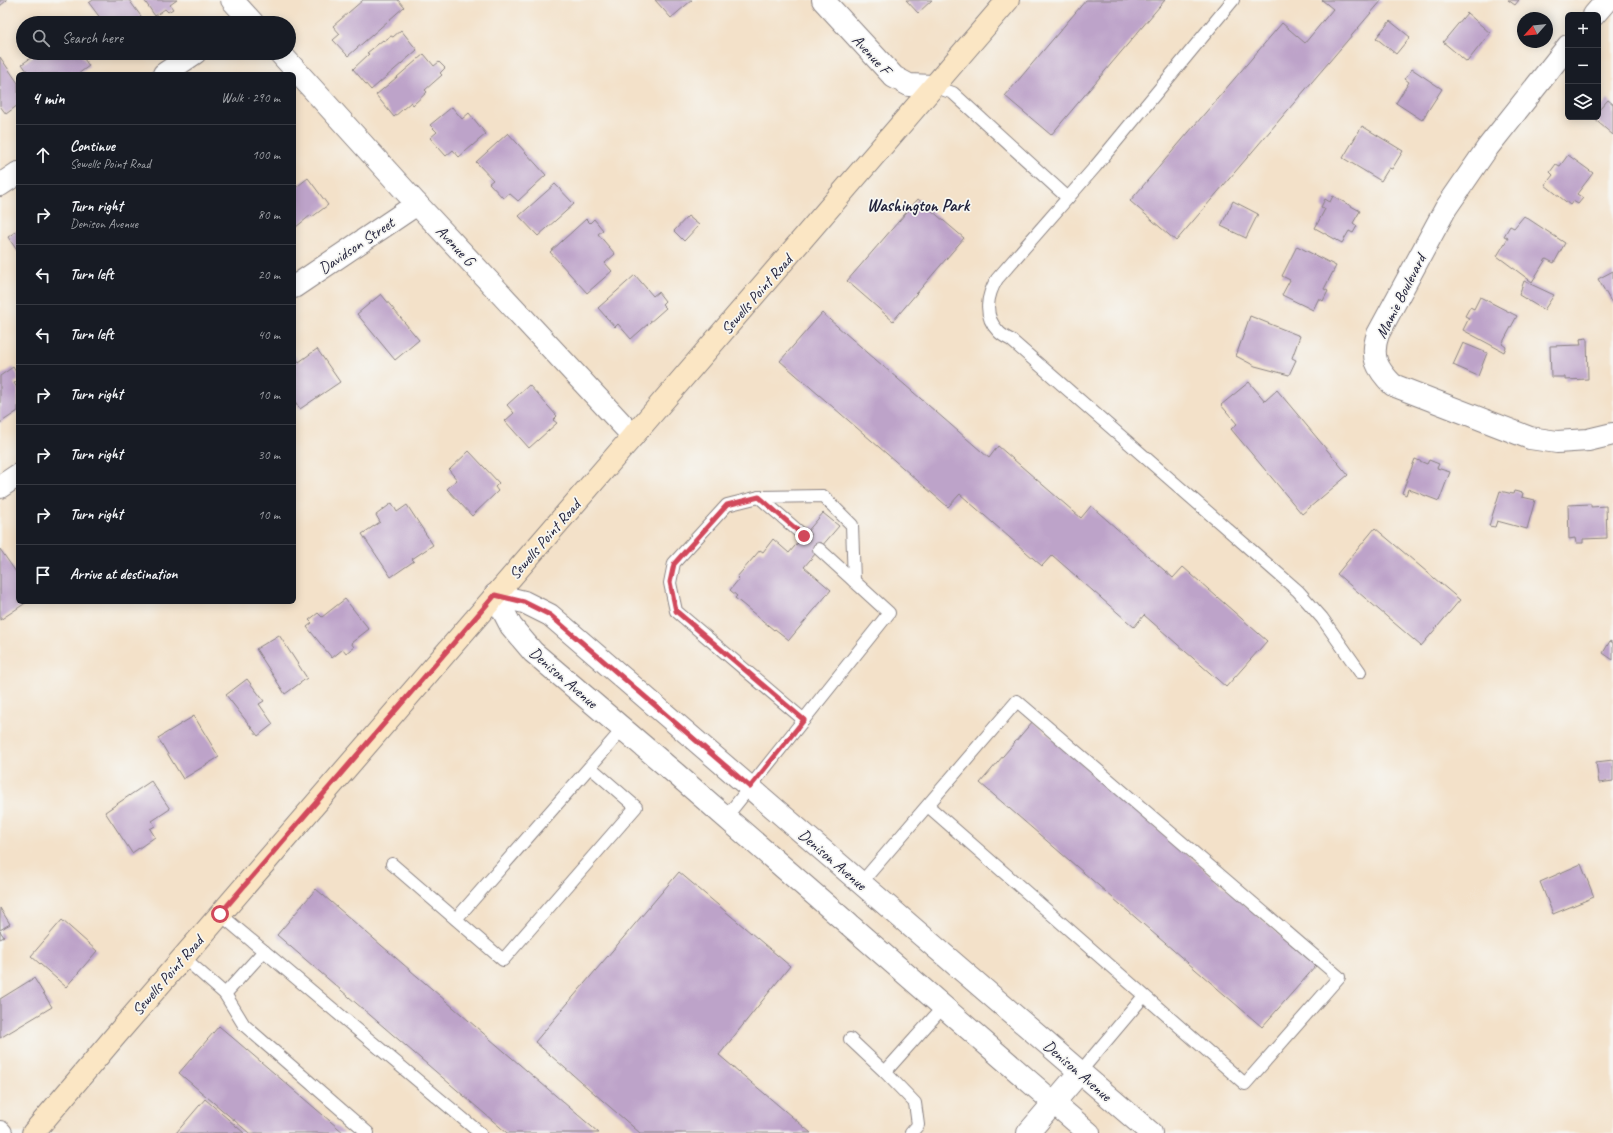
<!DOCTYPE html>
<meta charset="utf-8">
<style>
body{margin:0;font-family:Caveat,sans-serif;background:#242831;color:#f1f3f6}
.controls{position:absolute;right:12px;top:12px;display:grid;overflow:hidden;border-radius:6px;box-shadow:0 2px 10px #0003}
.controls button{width:36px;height:36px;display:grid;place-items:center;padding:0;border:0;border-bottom:1px solid #363941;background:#171b24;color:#f1f3f6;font:20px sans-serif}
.compass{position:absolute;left:1517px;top:12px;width:36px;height:36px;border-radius:50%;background:#171b24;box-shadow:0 2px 10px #0003;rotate:243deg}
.stop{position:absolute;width:12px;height:12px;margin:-9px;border:3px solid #d1495b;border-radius:50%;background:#fff}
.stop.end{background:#d1495b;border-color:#fff;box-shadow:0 1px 4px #0008}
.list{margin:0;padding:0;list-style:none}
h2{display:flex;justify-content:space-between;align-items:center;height:52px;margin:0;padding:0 16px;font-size:17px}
h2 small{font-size:13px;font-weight:400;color:#9ea1a6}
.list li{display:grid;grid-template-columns:26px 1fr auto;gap:12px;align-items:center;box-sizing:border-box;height:60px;padding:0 16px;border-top:1px solid #363941}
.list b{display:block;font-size:15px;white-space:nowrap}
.list p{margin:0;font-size:13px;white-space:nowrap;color:#9ea1a6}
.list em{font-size:13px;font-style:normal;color:#9ea1a6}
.icon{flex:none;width:22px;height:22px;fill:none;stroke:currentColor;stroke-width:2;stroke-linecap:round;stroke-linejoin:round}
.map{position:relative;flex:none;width:1613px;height:1133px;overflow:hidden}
.search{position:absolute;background:#171b24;box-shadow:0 2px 10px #0003;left:16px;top:16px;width:280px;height:44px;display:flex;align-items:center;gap:10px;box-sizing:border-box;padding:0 14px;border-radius:22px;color:#9ea1a6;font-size:15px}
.panel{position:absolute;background:#171b24;box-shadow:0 2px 10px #0003;left:16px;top:72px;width:280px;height:532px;border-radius:6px}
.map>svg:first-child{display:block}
.building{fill:#bda3c9}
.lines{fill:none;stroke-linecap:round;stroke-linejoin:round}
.service-casing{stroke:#8a8282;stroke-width:14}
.minor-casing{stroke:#8a8282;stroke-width:24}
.tertiary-casing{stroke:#8a8282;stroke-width:24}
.secondary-casing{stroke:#8a8282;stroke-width:24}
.service{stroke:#fff;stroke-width:12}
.minor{stroke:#fff;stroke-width:22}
.tertiary{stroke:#fff;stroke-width:22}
.secondary{stroke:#fbe6c4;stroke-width:22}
.route{stroke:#d1495b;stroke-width:5}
.labels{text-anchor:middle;stroke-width:3.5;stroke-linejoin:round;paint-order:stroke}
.street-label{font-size:16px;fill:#22223b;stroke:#f6f6f2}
.neighbourhood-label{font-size:17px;font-weight:bold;fill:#22223b;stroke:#f6f6f2}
</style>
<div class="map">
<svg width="1613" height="1133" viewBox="0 0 1613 1133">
<rect width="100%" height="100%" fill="#f6f6f2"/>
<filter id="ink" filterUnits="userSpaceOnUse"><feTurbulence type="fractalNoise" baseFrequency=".025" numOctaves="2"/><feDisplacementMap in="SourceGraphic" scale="8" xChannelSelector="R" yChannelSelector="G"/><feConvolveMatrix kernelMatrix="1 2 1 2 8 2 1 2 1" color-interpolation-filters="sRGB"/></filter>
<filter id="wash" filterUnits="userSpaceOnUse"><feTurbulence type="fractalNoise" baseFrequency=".012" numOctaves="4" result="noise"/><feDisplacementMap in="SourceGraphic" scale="16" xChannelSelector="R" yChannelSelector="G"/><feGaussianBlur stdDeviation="0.9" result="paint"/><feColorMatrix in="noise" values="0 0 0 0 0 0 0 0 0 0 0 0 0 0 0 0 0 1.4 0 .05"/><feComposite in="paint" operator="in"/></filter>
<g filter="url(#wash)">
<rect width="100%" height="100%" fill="#f3e1c9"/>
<g id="blocks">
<g class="building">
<polygon points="0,0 7,0 0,6"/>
<polygon points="93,0 129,0 146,23 104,23 89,3"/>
<polygon points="144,0 177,0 170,5 173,9 168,12 165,9 155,16"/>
<polygon points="363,0 398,0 404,7 348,56 333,40 340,34 333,26"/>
<polygon points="655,0 692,0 671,18"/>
<polygon points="906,0 932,0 918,13"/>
<polygon points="1086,0 1165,0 1051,135 1005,96"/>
<polygon points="1322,0 1382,0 1176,241 1130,201 1282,23 1305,43 1333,9"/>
<polygon points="1508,0 1519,0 1515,5"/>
<polygon points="1467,13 1490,33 1467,62 1443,42"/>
<polygon points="1390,21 1410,37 1396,54 1376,38"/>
<polygon points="401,30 417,50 371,90 353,69 369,54 367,53 383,40 384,41 391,36 393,37"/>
<polygon points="38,53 80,53 89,66 78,74 29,74 22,64"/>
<polygon points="424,54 434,66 439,62 445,68 440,73 442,75 425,90 427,92 413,105 411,102 394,117 376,95"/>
<polygon points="0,57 18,83 18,105 6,114 0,106"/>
<polygon points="1412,69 1442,89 1422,120 1396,103 1409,82 1405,79"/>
<polygon points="1608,100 1613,104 1613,135 1592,117 1598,117 1598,111"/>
<polygon points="452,107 462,119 469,113 486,134 459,157 453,150 446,156 430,138 437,132 430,125"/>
<polygon points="1362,126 1403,151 1392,169 1389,168 1381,181 1343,158"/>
<polygon points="508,133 546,175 518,201 509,193 503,198 489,183 493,180 476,162"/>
<polygon points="1568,155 1593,173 1577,194 1583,198 1578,204 1573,201 1570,205 1545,185 1553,175 1550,172 1556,164 1560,166"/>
<polygon points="308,178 328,205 312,217 311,215 296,227 294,224 294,189"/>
<polygon points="555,184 574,204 538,236 519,216"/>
<polygon points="1333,196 1360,211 1353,223 1357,226 1353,233 1349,231 1342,243 1315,228 1325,209 1321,207 1325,199 1330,202"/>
<polygon points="918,199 964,238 893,321 847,281"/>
<polygon points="1233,201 1258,214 1246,238 1221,226"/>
<polygon points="688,216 699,225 684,241 674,231"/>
<polygon points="1524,216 1565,243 1554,263 1546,259 1532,282 1497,256 1508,238 1504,236 1510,226 1514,228"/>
<polygon points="586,219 590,223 594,219 603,230 598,234 615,254 605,263 612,271 587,293 550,252"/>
<polygon points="18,230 18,252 8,237"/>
<polygon points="1297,246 1336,266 1324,289 1328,291 1323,301 1319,298 1313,310 1282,295 1290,280 1282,276"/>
<polygon points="1613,271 1613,305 1598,279"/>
<polygon points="635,275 653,296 658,292 665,301 662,304 666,308 631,339 618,324 615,327 598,308"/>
<polygon points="1524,281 1554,295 1544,310 1519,295"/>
<polygon points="381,294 419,340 395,360 357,314"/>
<polygon points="1480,297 1517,316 1502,344 1506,347 1504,352 1463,330 1469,318 1465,316 1470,307 1474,309"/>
<polygon points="822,313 989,458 998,446 1081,518 1091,506 1173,578 1183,567 1267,641 1226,687 1144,615 1134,627 1052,555 1042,566 960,494 948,507 780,361"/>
<polygon points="1250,316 1300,336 1292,358 1296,360 1289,375 1255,366 1236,356"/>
<polygon points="1587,338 1588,379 1565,380 1565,377 1551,377 1550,346 1581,345 1580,339"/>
<polygon points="1463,343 1487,353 1478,376 1453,365"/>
<polygon points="317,349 340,382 300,409 294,400 294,355 299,362"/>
<polygon points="13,367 18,375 18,381 14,383 18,389 18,411 0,423 0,376"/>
<polygon points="1249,382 1265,401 1277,390 1348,475 1302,514 1231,429 1237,424 1221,405"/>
<polygon points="529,385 557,416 553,420 557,423 529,448 505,421 514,413 507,405"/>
<polygon points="469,451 499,483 495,487 498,491 472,516 447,489 457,480 449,470"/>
<polygon points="1415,459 1427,464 1429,460 1439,464 1437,468 1450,472 1439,501 1408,489 1406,495 1402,493"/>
<polygon points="1500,491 1513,494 1514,491 1523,493 1522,497 1535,500 1527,529 1497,521 1495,527 1489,526"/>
<polygon points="392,503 397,512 407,505 433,545 412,559 414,561 391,577 362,534 380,522 376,515"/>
<polygon points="1591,504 1591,507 1606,506 1607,538 1583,539 1583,543 1576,543 1575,538 1569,539 1568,505"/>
<polygon points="823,513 839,526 804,567 831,590 789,640 775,629 774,630 735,598 737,596 730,590 739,579 737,577 760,550 763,552 773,539 789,553"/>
<polygon points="1375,528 1460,600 1421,646 1337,574"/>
<polygon points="0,549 18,575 18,602 27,602 0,620"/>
<polygon points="345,599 369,629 351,643 354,647 346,653 343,649 332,658 307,627 312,623 309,620 318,613 322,617"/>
<polygon points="279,635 307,678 285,694 256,649"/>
<polygon points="1610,641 1613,643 1613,660 1603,653"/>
<polygon points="247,679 264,701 259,704 273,724 258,736 226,695"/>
<polygon points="194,716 219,757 183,779 158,738"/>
<polygon points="1033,721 1316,966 1262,1027 980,783"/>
<polygon points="1613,760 1613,781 1599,783 1596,762"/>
<polygon points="151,781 170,809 152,821 155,826 150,829 155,837 132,853 105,812"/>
<polygon points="1581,864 1594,897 1553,914 1540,882"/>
<polygon points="679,872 790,966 719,1055 811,1133 640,1133 535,1042"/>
<polygon points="316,889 599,1133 507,1133 277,935"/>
<polygon points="0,908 10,924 0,930"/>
<polygon points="62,920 97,951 66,987 31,956"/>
<polygon points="0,931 4,937 0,939"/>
<polygon points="34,978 52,1007 0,1038 0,999"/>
<polygon points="219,1026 344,1133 249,1133 179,1073"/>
<polygon points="205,1099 244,1133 176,1133"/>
</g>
</g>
</g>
<g filter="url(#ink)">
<use href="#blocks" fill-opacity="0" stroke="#8a8282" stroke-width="1"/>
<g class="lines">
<defs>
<g id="service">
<path d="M 1233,0 L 1095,167 L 997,279 C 987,295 983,316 998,331 C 1001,335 1007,338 1011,340 L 1298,591 L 1322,618 L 1360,672"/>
<polyline points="933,86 953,93 1068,198"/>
<polyline points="759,497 823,496 852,525 854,581"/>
<polyline points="804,536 759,497 727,505 674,563 670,583 676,611 804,720"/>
<polyline points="726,817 889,613 819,549"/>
<polyline points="392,864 503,960 636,807 590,767"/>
<polyline points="861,883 1017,701 1339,977 1245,1084 928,806"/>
<polyline points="220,914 480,1133"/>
<polyline points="456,919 623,729"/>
<polyline points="183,957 225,994 244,1025 368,1133"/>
<polyline points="225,994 264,951"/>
<polyline points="850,1039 885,1072"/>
<polyline points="1080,1072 1144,996"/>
<polyline points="911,1133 918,1125 915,1103 885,1072 944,1006"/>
</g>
<g id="minor">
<polyline points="232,0 253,23"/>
<polyline points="823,0 894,77 909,85 933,86"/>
<polyline points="1594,15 1607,0"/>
<path d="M 1568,46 L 1488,147 L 1446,208 L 1378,334 C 1370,357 1377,369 1393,385 L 1530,438 L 1557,442 L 1588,440 L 1613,434"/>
<polyline points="280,53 417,204 633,436"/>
<polyline points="164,74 195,53"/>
<polyline points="0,185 18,173"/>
<polyline points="294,287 417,204"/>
<polyline points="0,487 18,475"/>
<polyline points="1080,1072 1151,1133"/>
<polyline points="1054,1103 1089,1133"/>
<polyline points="0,1132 1,1133"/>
</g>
<g id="tertiary">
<polyline points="495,595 524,602 550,615 1080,1072 1028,1133"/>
<polyline points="495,595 511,626 533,652 676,774 1054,1103"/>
</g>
<polyline id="secondary" points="33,1133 117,1034 633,436 1008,0"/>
</defs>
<use href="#service" class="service-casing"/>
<use href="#minor" class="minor-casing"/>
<use href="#tertiary" class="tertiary-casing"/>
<use href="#secondary" class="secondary-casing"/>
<use href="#service" class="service"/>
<use href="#minor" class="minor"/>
<use href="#tertiary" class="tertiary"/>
<use href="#secondary" class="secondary"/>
</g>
</g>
<g class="lines" filter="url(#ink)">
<polyline class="route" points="220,914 495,595 524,602 550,615 750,787 804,720 676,611 670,582 674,564 727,505 759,497 804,536"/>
</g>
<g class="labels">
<g class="street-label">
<text transform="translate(872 54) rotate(47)" y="6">Avenue F</text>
<text transform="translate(356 245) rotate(-34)" y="6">Davidson Street</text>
<text transform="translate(456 245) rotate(47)" y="6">Avenue G</text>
<text transform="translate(756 294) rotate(-49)" y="6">Sewells Point Road</text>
<text transform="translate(1400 296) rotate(-63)" y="6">Mamie Boulevard</text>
<text transform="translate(544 539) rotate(-49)" y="6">Sewells Point Road</text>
<text transform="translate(564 677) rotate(41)" y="6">Denison Avenue</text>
<text transform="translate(833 859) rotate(41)" y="6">Denison Avenue</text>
<text transform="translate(167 975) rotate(-49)" y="6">Sewells Point Road</text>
<text transform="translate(1078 1070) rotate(41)" y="6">Denison Avenue</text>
</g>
<g class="neighbourhood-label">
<text x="918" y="211">Washington Park</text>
</g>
</g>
</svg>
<div class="controls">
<button>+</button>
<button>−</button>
<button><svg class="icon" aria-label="layers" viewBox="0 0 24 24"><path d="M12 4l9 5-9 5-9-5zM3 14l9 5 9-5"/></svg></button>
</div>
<svg class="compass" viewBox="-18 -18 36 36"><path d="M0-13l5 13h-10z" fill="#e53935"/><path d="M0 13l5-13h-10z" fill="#9ea1a6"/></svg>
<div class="stop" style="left:220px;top:914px"></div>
<div class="stop end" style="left:804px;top:536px"></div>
<div class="search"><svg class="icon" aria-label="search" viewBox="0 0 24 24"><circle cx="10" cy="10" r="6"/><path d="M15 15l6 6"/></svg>Search here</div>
<section class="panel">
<h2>4 min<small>Walk · 290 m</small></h2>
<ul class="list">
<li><svg class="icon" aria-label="ahead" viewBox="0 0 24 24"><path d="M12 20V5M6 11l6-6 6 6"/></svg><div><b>Continue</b><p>Sewells Point Road</p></div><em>100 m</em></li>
<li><svg class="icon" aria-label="right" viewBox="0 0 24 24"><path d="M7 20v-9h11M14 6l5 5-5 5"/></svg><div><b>Turn right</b><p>Denison Avenue</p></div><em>80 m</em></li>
<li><svg class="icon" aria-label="left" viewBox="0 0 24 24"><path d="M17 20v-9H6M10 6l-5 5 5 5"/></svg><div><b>Turn left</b></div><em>20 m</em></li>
<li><svg class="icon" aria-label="left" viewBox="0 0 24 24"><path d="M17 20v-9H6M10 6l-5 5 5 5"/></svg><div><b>Turn left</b></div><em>40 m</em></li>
<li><svg class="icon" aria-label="right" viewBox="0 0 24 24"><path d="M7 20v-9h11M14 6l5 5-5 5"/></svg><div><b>Turn right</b></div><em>10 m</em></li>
<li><svg class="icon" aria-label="right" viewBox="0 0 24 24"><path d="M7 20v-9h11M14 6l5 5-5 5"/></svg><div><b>Turn right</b></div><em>30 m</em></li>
<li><svg class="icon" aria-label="right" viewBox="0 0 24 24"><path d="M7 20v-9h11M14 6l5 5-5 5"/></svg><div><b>Turn right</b></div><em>10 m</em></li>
<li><svg class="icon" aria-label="arrive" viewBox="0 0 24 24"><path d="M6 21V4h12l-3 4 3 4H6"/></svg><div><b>Arrive at destination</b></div></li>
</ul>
</section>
</div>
